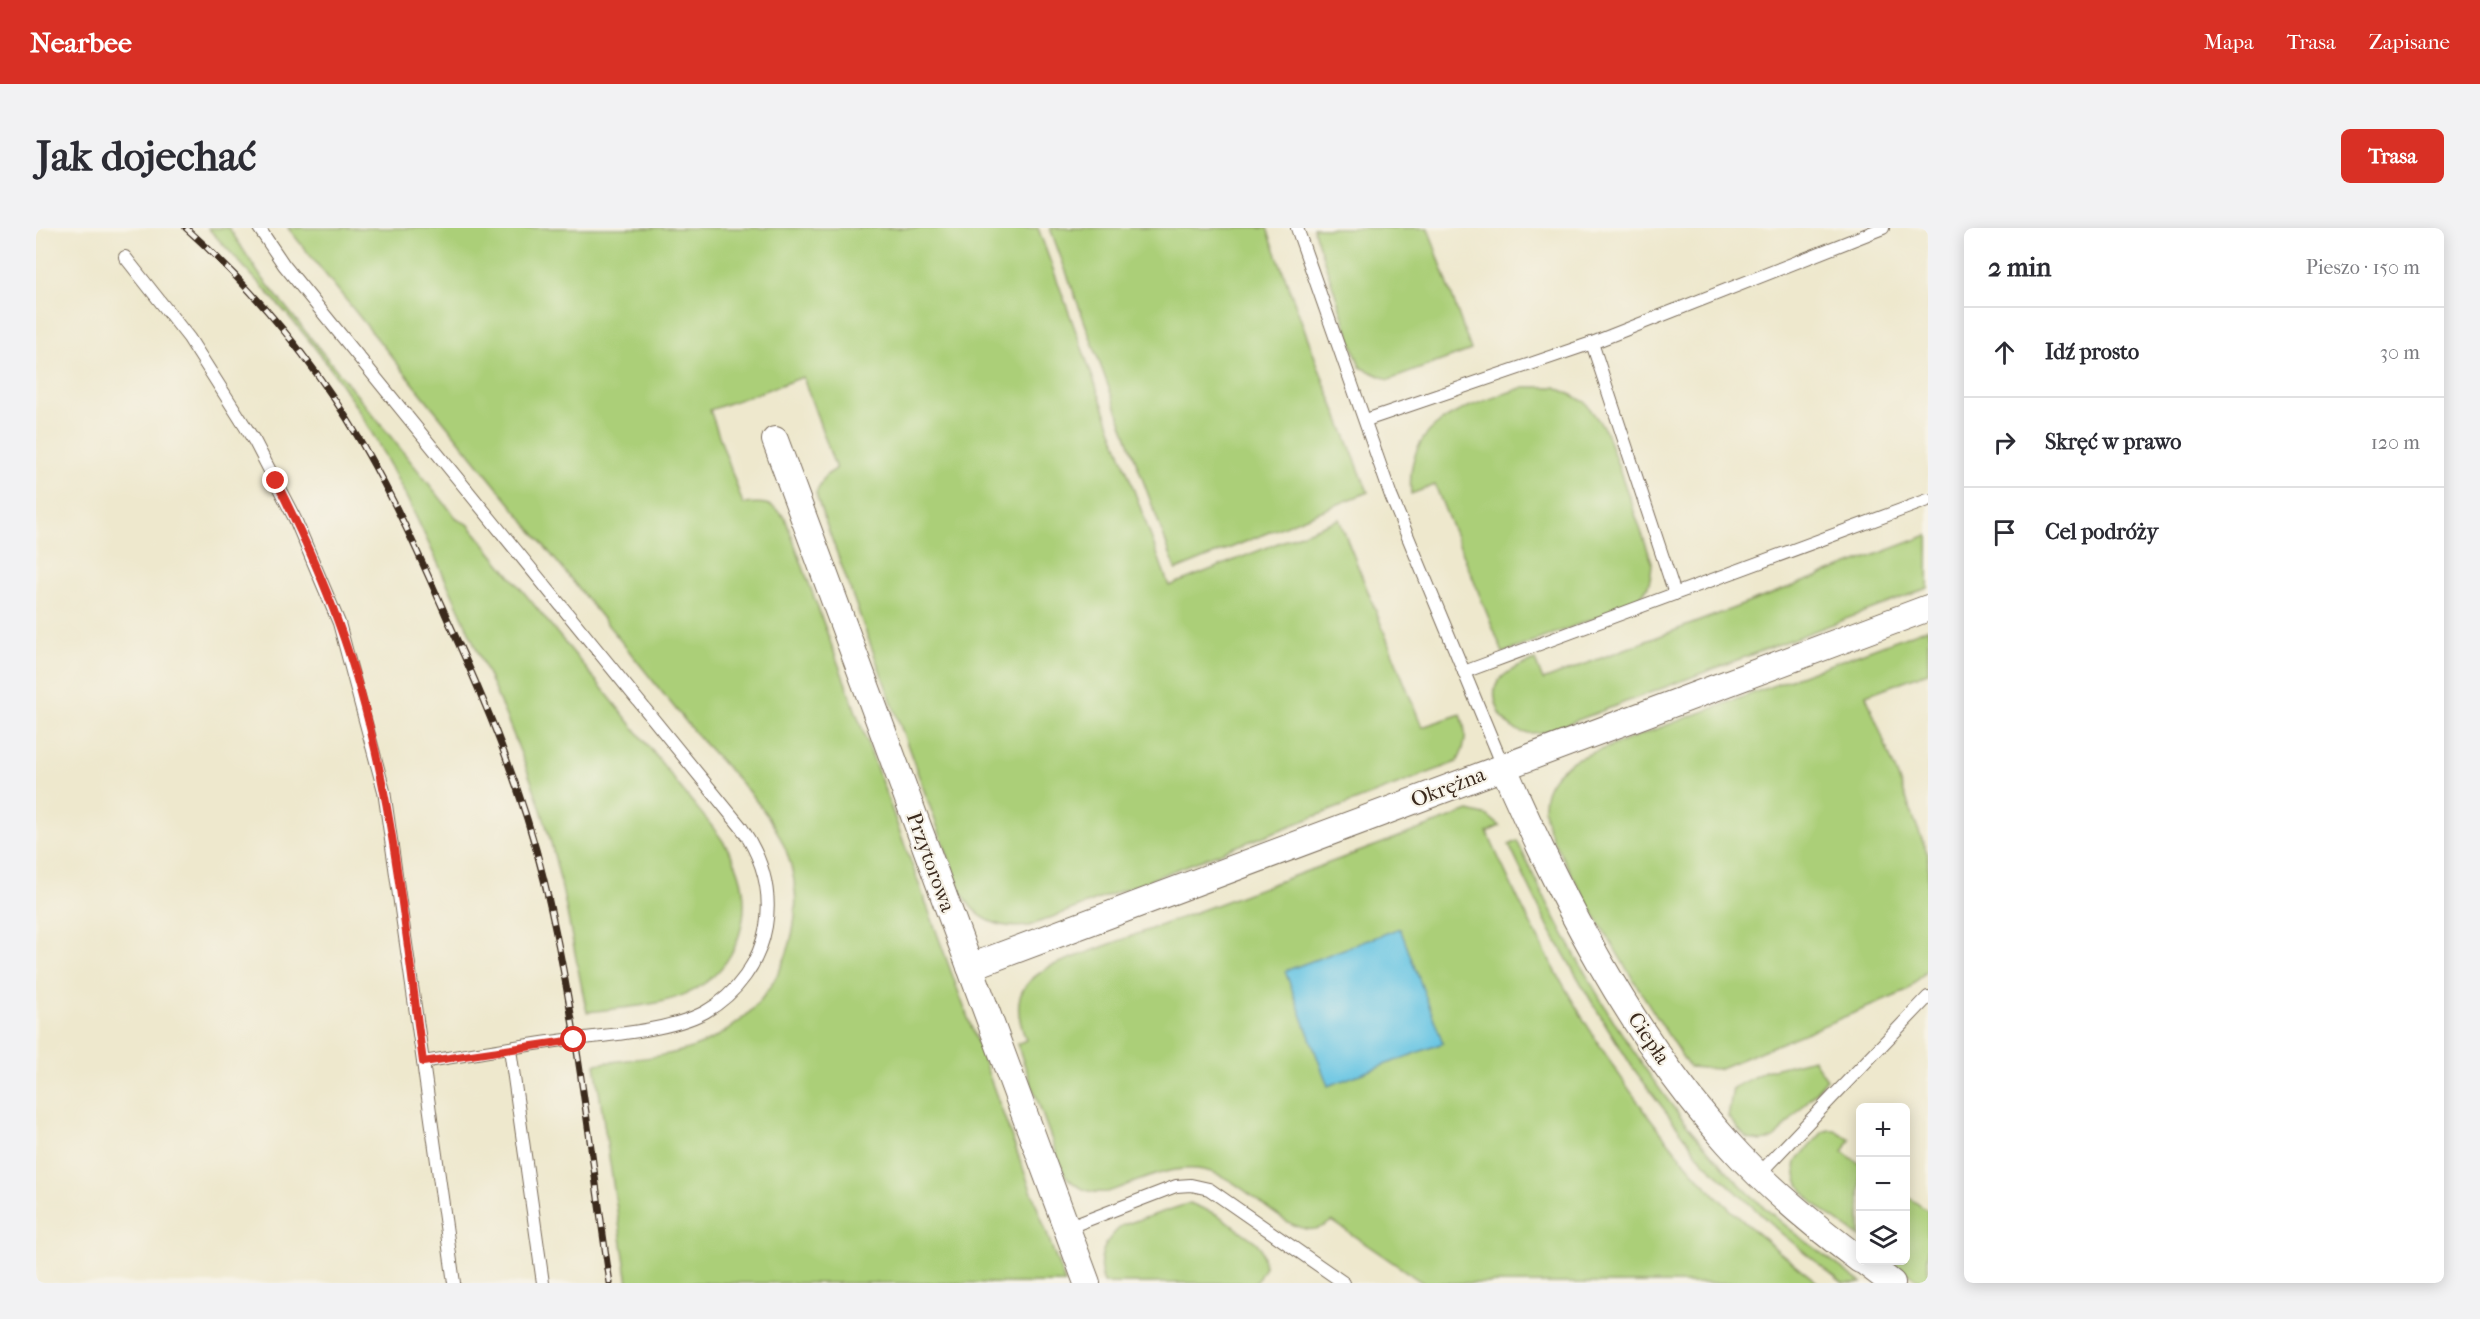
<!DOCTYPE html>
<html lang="pl">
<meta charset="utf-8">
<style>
body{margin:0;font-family:"IM FELL French Canon",serif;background:#f2f2f3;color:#2b2b33}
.controls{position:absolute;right:18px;bottom:18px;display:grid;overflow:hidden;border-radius:9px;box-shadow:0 3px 15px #0003}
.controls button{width:54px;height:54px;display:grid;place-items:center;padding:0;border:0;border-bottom:2px solid #e1e1e2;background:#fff;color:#2b2b33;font:30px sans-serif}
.stop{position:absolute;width:18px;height:18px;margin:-14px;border:4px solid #d93025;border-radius:50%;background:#fff}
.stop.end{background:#d93025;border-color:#fff;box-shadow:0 2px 6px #0008}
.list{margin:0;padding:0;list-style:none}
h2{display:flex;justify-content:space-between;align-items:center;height:78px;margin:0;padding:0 24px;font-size:26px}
h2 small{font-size:20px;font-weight:400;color:#7c7c81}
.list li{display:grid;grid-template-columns:39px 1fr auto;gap:18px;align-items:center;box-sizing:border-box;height:90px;padding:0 24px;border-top:2px solid #e1e1e2}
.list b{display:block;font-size:22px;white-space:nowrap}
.list em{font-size:20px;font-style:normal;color:#7c7c81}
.icon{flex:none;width:33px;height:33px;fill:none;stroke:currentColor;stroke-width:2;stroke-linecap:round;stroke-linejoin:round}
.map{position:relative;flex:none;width:1892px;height:1055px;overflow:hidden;border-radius:9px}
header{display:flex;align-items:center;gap:36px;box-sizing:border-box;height:84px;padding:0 30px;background:#d93025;color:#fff}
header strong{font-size:28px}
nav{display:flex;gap:33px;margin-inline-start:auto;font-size:21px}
.intro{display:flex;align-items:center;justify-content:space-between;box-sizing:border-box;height:144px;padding:0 36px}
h1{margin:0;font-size:42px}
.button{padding:15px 27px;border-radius:9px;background:#d93025;color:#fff;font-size:21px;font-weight:700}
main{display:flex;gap:36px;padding:0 36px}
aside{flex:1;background:#fff;border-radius:9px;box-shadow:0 3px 15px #0003}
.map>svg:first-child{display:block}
.green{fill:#abcf78;stroke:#737c4b;stroke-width:1.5}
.water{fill:#65c4e3;stroke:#507780;stroke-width:1.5}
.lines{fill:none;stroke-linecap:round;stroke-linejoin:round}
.service-casing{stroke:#7a6c5b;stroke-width:14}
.minor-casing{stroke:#7a6c5b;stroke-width:28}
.service{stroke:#fff;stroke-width:12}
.minor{stroke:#fff;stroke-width:26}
.rail-casing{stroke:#3b2a1e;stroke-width:7}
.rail{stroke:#f7f3e8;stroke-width:4.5;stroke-dasharray:14;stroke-linecap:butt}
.route{stroke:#d93025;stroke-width:8}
.labels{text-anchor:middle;stroke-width:4.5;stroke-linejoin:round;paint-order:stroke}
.street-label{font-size:21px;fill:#3b2a1e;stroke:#f7f3e8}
</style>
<header>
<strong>Nearbee</strong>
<nav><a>Mapa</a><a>Trasa</a><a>Zapisane</a></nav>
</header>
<div class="intro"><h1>Jak dojechać</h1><a class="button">Trasa</a></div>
<main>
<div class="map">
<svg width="1892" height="1055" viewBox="0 0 1892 1055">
<rect width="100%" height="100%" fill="#f7f3e8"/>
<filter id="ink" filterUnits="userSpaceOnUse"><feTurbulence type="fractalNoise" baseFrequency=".0167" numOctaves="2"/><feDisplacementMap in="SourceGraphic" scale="12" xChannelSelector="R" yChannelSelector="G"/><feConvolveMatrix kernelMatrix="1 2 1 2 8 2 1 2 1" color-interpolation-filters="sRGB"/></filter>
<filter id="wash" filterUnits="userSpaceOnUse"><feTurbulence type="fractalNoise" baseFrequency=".008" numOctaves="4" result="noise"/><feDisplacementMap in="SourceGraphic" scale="24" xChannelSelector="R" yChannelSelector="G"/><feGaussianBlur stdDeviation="1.35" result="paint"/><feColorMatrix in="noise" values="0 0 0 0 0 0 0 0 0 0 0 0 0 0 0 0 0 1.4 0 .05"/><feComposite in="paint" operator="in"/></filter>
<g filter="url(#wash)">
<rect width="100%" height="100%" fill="#eee8cd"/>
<g class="green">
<path d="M 172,0 L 193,0 L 223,46 L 422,292 L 432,296 C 503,384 576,469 644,559 C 664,585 693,613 703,645 C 716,685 703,730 669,755 C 636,779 589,779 551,784 C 537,721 528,656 509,594 C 487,523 456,456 426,388 C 388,304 350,219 297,144 C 260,92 214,46 172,0 Z"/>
<path d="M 252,0 L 1002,0 L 1133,358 L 1303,291 L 1386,499 L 1425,486 C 1431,505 1431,517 1421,534 L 993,698 C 963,702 938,691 925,663 L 784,279 L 780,265 L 789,248 L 800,241 L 767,149 L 674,182 L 707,276 C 728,274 735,274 749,290 L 1029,1055 L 592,1055 L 559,836 C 593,831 633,830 666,816 C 746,782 784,685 743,607 C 723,569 687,537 659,505 Z"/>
<polygon points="1014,0 1231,0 1288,154 1332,264 1140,342"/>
<polygon points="1277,0 1392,0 1435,122 1353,152 1324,139"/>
<path d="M 1488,159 L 1520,159 L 1549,174 L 1569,201 L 1616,334 C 1615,355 1612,364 1596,376 L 1467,425 L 1399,257 L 1375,266 C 1368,190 1431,180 1488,159 Z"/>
<path d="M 1892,307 L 1892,360 L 1510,504 C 1498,505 1487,507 1477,500 C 1464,492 1453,467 1462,454 C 1470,442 1486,438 1499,432 L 1507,452 Z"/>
<path d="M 1892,400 L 1892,444 L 1830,467 L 1892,627 L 1892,741 L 1871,763 L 1682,841 L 1653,839 C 1613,778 1575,717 1540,654 C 1529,632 1508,604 1508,578 C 1508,556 1522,542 1540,531 Z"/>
<path d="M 1433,583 L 1452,588 L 1464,598 L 1451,604 C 1504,724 1570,843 1656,942 C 1693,985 1739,1020 1782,1055 L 1387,1055 L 1296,993 C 1288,999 1280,1003 1270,1001 C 1235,994 1204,945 1161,941 C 1132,938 1099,955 1072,964 C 1053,966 1040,960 1028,946 L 981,816 L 990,812 C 976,776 980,757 1015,738 Z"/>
<path d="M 1481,613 C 1536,730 1606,855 1696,948 C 1734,989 1781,1022 1826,1055 L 1807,1055 L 1794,1045 L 1745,1005 L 1667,933 L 1597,840 L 1557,776 L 1514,702 L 1473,617 Z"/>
<polygon points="1777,831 1791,851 1738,911 1725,913 1711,911 1692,889 1697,860 1729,843"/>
<path d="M 1793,902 L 1799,902 L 1814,912 L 1807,924 L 1824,936 L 1824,1009 C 1800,990 1753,969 1760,933 L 1787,904 Z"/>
<polygon points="1870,968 1892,983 1892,1055 1885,1055 1855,1033 1870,1032"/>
<path d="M 1154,975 L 1182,987 L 1220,1014 L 1225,1020 L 1229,1039 L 1220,1055 L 1068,1055 C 1059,1032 1068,1012 1087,997 Z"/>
</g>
<polygon class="water" points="1364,700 1407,815 1292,858 1249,743"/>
</g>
<g filter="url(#ink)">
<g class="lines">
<defs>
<g id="service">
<polyline points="1261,0 1355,268 1467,538"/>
<path d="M 89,29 L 153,110 L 219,214 L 259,291 L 303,395 L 348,563 L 387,834 C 429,827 471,820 513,814 C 558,808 630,805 669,784 C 701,766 724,734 730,698 C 736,662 726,629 705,599 L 248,37 L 223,0"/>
<polyline points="1556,115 1639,366"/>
<polyline points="1330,192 1556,115 1847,0"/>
<polyline points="1428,444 1892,272"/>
<polyline points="474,821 507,1055"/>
<polyline points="387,834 418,1055"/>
<polyline points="1722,947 1892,769"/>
<polyline points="1031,1000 1140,958 1155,957 1173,961 1308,1055"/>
</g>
<g id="minor">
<polyline points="739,212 1051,1055"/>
<path d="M 1467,538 C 1525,671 1594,806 1692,915 C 1731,959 1777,997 1824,1032"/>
<polyline points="934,739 1892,380"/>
<polyline points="1826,1032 1856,1055"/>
</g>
</defs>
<use href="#service" class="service-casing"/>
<use href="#minor" class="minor-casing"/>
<use href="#service" class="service"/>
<use href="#minor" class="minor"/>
<defs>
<path id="rail" d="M 150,0 C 225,68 290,148 338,237 C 365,286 388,338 411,390 C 450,475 486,561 508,652 C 540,784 554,921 574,1055"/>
</defs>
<use href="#rail" class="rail-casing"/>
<use href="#rail" class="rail"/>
</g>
</g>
<g class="lines" filter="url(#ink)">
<path class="route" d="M 240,253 C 263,299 285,346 302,394 C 354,534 367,687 387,834 L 538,812"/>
</g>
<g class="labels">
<g class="street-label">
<text transform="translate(1412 559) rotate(-21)" y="7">Okrężna</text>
<text transform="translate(895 634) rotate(70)" y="7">Przytorowa</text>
<text transform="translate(1613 810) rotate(56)" y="7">Ciepła</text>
</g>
</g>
</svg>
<div class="controls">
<button>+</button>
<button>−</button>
<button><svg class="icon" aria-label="layers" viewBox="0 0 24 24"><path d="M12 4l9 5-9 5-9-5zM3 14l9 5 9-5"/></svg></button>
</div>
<div class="stop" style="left:538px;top:812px"></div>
<div class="stop end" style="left:240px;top:253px"></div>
</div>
<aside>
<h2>2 min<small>Pieszo · 150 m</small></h2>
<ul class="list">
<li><svg class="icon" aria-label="ahead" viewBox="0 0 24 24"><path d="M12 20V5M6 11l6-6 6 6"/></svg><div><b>Idź prosto</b></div><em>30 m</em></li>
<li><svg class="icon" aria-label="right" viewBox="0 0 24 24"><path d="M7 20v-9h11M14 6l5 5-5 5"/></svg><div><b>Skręć w prawo</b></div><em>120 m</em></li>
<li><svg class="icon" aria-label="arrive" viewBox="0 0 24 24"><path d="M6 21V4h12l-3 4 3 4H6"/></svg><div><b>Cel podróży</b></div></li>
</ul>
</aside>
</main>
